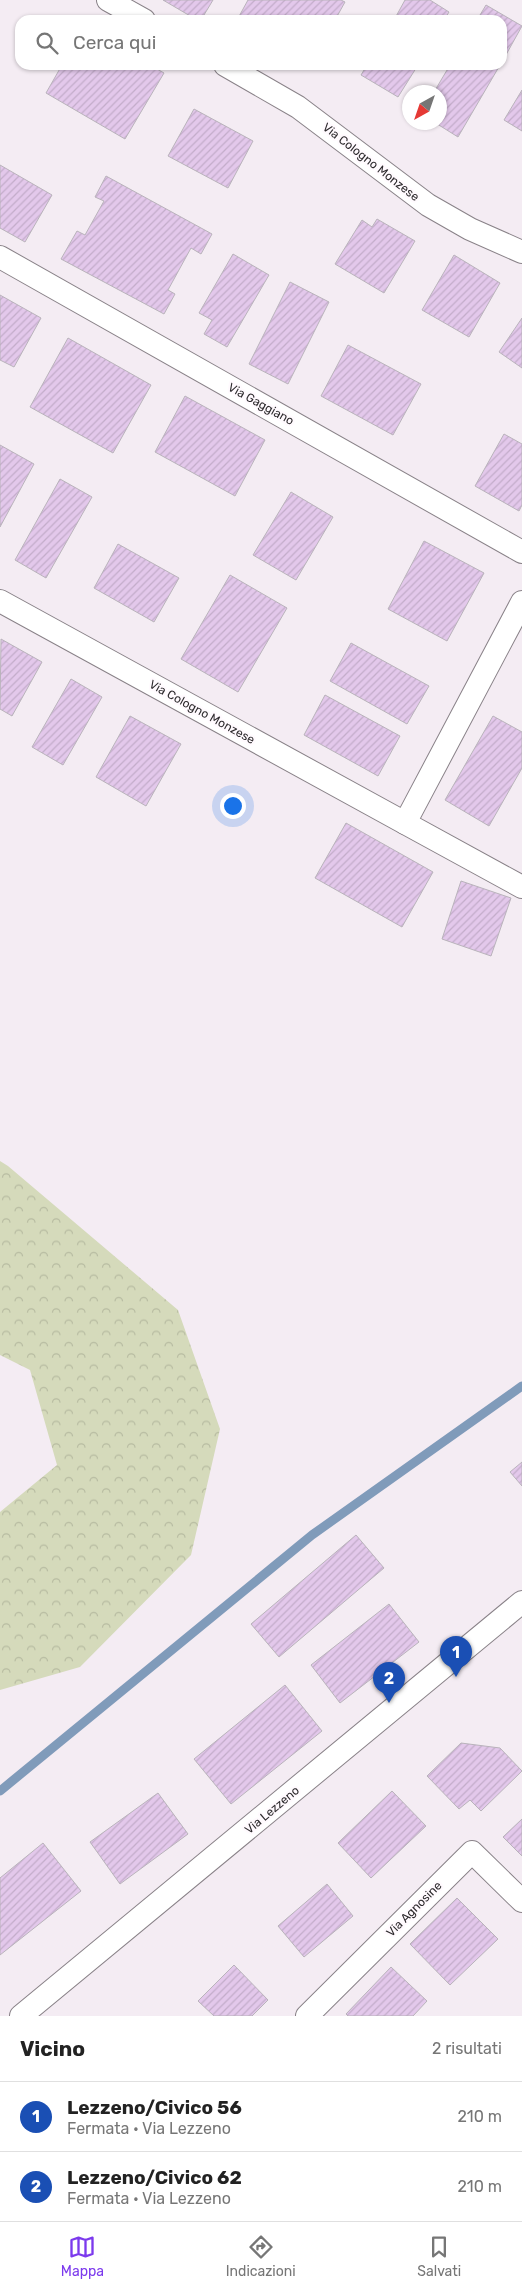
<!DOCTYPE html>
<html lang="it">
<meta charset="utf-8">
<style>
body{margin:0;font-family:Rubik,sans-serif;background:#f2f2f2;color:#222}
.compass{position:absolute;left:402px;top:85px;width:45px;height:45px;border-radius:50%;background:#fff;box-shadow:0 1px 4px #0004;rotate:220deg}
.you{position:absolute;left:232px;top:805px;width:18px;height:18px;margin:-12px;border:4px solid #fff;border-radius:50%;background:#1a73e8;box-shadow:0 0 0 8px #1a73e833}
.badge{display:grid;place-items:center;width:32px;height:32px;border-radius:50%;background:#7c3aed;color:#fff;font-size:16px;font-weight:700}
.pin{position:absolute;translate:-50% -41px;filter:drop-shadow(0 1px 2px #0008)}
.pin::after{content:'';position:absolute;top:26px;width:18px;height:15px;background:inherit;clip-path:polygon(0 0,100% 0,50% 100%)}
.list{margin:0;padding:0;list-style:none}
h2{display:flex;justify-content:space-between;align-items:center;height:65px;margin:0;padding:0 20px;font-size:21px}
h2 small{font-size:16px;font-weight:400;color:#767676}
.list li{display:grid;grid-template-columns:32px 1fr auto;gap:15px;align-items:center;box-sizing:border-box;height:70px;padding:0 20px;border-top:1px solid #e0e0e0}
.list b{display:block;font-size:19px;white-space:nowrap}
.list p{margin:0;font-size:16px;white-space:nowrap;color:#767676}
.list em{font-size:16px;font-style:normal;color:#767676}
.icon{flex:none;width:28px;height:28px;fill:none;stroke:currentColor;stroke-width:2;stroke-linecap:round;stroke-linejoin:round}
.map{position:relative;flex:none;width:522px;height:2016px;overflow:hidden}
.search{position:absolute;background:#fff;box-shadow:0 1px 4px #0004;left:15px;right:15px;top:15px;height:55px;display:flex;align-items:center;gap:12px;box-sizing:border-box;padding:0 18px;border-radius:15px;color:#767676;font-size:19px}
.sheet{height:205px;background:#fff}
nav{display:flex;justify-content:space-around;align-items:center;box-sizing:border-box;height:70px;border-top:1px solid #e0e0e0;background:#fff;font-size:14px;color:#767676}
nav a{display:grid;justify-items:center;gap:2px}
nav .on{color:#7c3aed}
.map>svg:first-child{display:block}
.forest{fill:url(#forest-crowns)}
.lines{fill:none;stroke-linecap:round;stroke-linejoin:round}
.stream{stroke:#809bba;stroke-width:9}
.building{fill:url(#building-hatch);stroke:#b9b3bb}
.minor-casing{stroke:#898288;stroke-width:24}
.minor{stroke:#fff;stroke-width:22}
.labels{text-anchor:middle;stroke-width:4.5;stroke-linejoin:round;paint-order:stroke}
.street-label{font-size:12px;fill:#2d2a2d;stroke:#fffafe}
</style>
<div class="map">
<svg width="522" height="2016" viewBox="0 0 522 2016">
<defs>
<pattern id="forest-crowns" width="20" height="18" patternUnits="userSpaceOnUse" patternTransform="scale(1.25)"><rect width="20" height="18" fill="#d5dabb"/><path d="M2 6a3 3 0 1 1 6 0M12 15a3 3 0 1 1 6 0" fill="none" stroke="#b7bba1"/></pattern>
<pattern id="building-hatch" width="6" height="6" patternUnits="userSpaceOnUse" patternTransform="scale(1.25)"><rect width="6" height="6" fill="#e3c8eb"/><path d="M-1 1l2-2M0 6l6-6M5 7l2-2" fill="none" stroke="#c3acca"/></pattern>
</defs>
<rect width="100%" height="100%" fill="#f4ecf3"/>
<polygon class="forest" points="0,1161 8,1166 178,1310 220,1429 191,1555 80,1667 0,1690 0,1512 57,1465 30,1370 0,1355"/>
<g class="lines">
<polyline class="stream" points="0,1791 312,1535 522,1386"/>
</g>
<g class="building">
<polygon points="163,0 213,0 201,20 197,20"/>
<polygon points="248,0 341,0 345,2 335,20 237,20"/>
<polygon points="405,0 430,0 449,12 444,20 394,20"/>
<polygon points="486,5 522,26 502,62 502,20 477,20"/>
<polygon points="62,65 150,65 164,73 125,139 46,93"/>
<polygon points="367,65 418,65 398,97 361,75"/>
<polygon points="450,65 500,65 458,137 434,122 440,122 440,92 434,92"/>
<polygon points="522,90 522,131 504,120"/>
<polygon points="194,109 253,141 228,188 168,156"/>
<polygon points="0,165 52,195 25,242 0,228"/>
<polygon points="106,176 212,234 201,254 191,248 168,290 175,294 164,314 61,259 77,231 85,235 104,201 95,197"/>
<polygon points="377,219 415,241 384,293 335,264 362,220 372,227"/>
<polygon points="233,254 269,275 227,347 204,334 212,320 199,313"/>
<polygon points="454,255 500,283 469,337 422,310"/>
<polygon points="290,282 329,302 288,384 249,364"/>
<polygon points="0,295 41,318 14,367 0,360"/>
<polygon points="522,318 522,368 499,352"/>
<polygon points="68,338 151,385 113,453 30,407"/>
<polygon points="348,345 421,384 393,435 321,396"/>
<polygon points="185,396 265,440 235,496 155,452"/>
<polygon points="504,434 522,444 522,505 519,511 475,486"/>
<polygon points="0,445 34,464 0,527"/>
<polygon points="60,479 92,497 46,578 15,560"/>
<polygon points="291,492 333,517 296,580 253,555"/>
<polygon points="424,541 484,573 447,641 388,609"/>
<polygon points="118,544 179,578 154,622 94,588"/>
<polygon points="230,575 287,608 238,692 181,659"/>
<polygon points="1,639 42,662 12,716 0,709"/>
<polygon points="351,643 429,686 407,724 330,681"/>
<polygon points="71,679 102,697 63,765 32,747"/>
<polygon points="325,695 400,736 378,776 304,735"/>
<polygon points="130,716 181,744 146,806 96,777"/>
<polygon points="493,716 522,732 522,768 489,826 445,800"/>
<polygon points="346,823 433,872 402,927 315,878"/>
<polygon points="461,881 511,898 491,956 442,939"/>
<polygon points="522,1462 522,1486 510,1472"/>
<polygon points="356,1535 384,1568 279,1657 251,1624"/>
<polygon points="389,1604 419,1642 340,1703 311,1665"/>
<polygon points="285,1685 322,1731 231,1804 194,1759"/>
<polygon points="461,1743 500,1748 522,1771 481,1811 470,1800 459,1809 427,1776"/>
<polygon points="392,1791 426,1826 371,1878 338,1843"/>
<polygon points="158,1793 188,1834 120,1884 90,1842"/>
<polygon points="522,1819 522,1856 503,1837"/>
<polygon points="43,1843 81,1891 0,1955 0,1878"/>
<polygon points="327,1884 353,1916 304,1957 278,1926"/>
<polygon points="457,1898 498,1939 450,1985 410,1944"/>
<polygon points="234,1965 268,2000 252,2016 214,2016 198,2001"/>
<polygon points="391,1967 427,2001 413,2016 348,2016 346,2014"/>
</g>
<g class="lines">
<defs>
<g id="minor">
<polyline points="108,0 144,20"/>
<polyline points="225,65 298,107 428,205 470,229 522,252"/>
<polyline points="0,257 522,552"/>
<polyline points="0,601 405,823 522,602"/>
<polyline points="405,823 522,887"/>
<polyline points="21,2016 522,1602"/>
<polyline points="307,2016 472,1852 522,1901"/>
</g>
</defs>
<use href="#minor" class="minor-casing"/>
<use href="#minor" class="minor"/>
</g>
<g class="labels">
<g class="street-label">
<text transform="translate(371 162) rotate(38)" y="4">Via Cologno Monzese</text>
<text transform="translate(261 404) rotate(29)" y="4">Via Gaggiano</text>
<text transform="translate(202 712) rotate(29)" y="4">Via Cologno Monzese</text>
<text transform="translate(272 1810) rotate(-40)" y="4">Via Lezzeno</text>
<text transform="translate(414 1909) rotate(-45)" y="4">Via Agnosine</text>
</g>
</g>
</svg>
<svg class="compass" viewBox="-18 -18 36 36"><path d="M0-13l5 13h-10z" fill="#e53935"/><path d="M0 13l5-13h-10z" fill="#767676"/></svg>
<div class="you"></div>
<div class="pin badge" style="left:456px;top:1677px;background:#1a4fb4">1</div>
<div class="pin badge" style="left:389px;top:1703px;background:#1a4fb4">2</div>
<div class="search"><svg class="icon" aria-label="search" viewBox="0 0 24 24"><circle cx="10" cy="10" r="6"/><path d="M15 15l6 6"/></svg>Cerca qui</div>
</div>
<section class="sheet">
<h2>Vicino<small>2 risultati</small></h2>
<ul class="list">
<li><span class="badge" style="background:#1a4fb4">1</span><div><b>Lezzeno/Civico 56</b><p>Fermata · Via Lezzeno</p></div><em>210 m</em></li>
<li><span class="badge" style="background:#1a4fb4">2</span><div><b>Lezzeno/Civico 62</b><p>Fermata · Via Lezzeno</p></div><em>210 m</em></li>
</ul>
</section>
<nav>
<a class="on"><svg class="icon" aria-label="map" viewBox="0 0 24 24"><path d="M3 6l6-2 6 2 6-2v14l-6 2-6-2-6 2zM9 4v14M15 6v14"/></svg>Mappa</a>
<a><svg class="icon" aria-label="directions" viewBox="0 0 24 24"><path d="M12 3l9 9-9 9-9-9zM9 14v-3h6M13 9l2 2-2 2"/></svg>Indicazioni</a>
<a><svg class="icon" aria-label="saved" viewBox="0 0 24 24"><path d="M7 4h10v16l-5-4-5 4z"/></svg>Salvati</a>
</nav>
